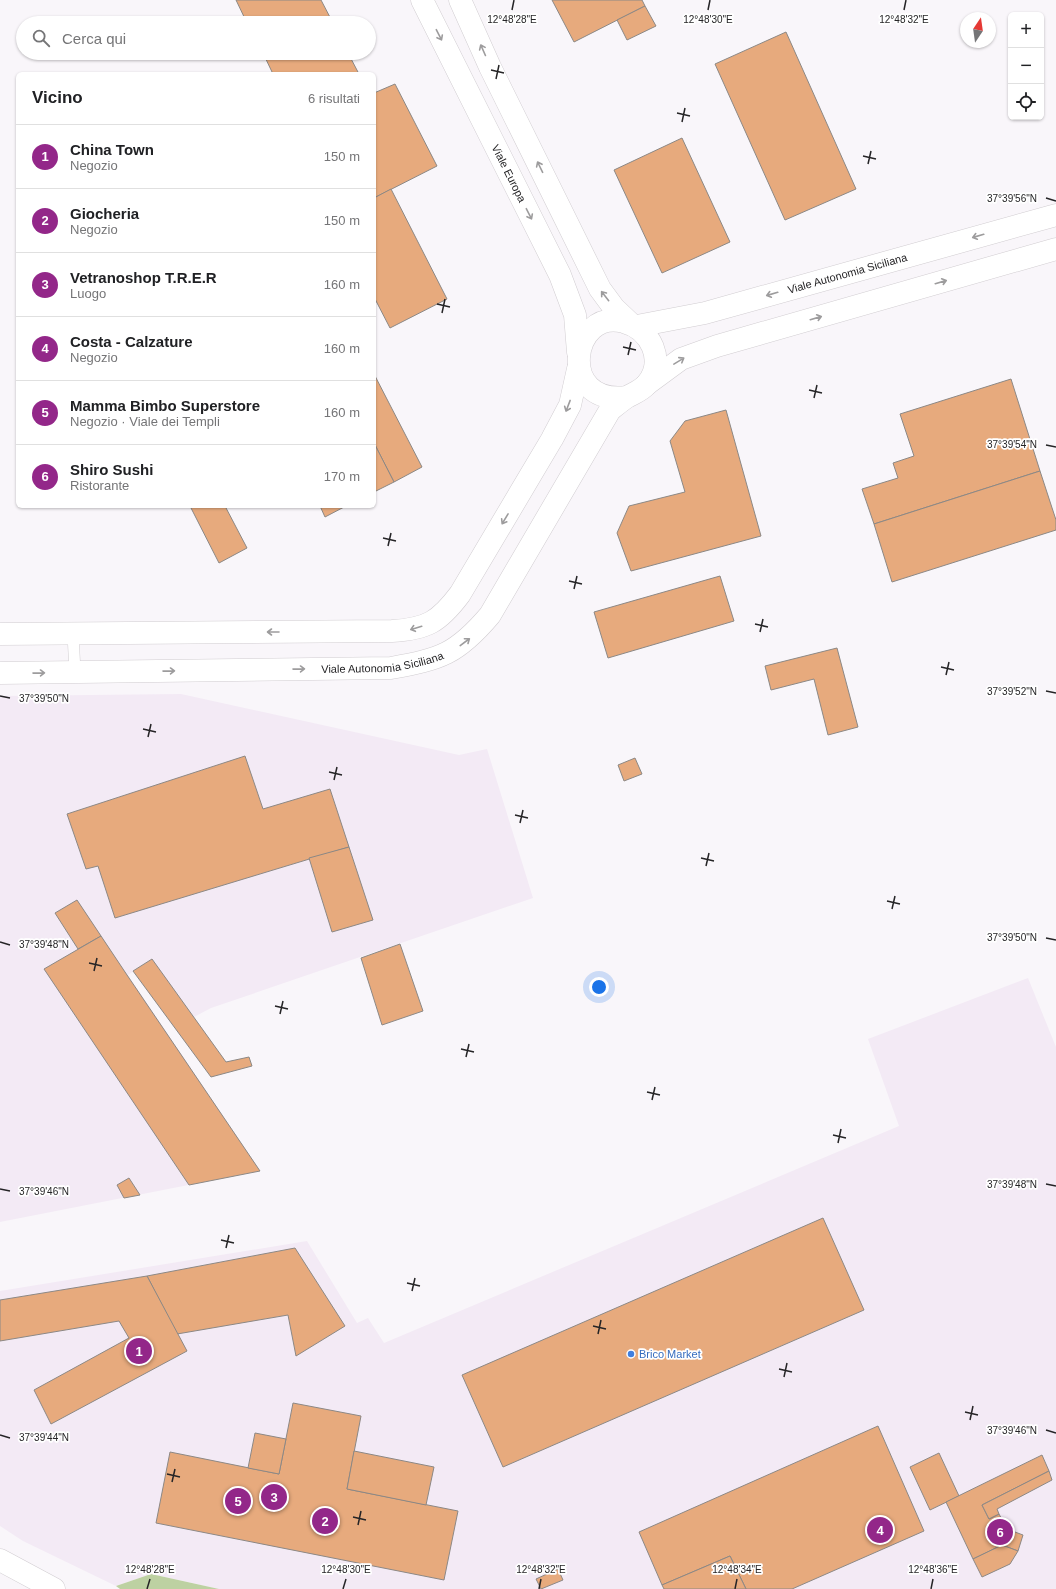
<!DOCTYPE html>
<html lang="it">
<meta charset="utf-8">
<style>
body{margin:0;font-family:Arial,sans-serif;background:#f6f6f6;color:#202124}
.controls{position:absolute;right:12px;top:12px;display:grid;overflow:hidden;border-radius:6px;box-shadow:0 1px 3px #0004}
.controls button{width:36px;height:36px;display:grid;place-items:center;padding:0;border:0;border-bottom:1px solid #e0e0e0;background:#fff;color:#202124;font:20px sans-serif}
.compass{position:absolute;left:960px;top:12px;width:36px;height:36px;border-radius:50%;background:#fff;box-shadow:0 1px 3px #0004;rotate:13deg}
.you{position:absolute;left:599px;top:987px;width:14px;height:14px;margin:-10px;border:3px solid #fff;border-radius:50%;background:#1a73e8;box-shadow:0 0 0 6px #1a73e833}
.badge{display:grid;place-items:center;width:26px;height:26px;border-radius:50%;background:#932789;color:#fff;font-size:13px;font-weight:700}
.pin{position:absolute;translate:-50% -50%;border:2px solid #fff;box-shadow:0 1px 4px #0006}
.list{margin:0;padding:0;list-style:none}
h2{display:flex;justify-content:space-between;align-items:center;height:52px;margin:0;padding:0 16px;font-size:17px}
h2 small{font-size:13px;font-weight:400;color:#757577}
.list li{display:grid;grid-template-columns:26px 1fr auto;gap:12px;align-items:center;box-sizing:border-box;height:64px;padding:0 16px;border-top:1px solid #e0e0e0}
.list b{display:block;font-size:15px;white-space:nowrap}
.list p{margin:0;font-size:13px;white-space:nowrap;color:#757577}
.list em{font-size:13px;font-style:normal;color:#757577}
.icon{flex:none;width:22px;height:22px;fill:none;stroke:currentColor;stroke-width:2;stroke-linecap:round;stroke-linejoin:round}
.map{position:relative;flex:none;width:1056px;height:1589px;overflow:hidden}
.search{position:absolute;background:#fff;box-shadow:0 1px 3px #0004;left:16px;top:16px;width:360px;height:44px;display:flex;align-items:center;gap:10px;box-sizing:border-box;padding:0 14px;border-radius:22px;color:#757577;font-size:15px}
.panel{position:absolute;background:#fff;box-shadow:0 1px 3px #0004;left:16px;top:72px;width:360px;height:436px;border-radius:6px}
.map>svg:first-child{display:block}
.built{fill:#f3eaf5}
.green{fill:#bdd1a2}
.building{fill:#e7aa7d;stroke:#8c8885}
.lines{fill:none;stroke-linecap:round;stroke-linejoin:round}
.lane-casing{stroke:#d1cdd1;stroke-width:12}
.street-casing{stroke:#d1cdd1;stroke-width:23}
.secondary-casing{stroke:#d1cdd1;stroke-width:23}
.lane{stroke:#fff;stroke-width:11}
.street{stroke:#fff;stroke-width:22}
.secondary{stroke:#fff;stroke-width:22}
.oneway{stroke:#9d9c9d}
.ticks{fill:none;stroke:#252426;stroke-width:1.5}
.shop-dot{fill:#3f7fe0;stroke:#fff;stroke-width:1.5}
.labels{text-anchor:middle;stroke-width:3.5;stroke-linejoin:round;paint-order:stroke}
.street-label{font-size:11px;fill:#252426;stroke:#fff}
.shop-label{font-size:11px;fill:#366cbe;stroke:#fff;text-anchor:start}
.ticks-label{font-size:10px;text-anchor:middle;fill:#252426;stroke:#fff;stroke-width:3.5;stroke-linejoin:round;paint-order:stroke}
</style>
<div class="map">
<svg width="1056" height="1589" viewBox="0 0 1056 1589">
<rect width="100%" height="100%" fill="#f9f6fa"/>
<g class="built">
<polygon points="181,694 459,755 487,749 533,898 211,1008 194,1017 151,959 128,975 260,1171 0,1222 0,696"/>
<polygon points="1028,978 1056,1047 1056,1589 219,1589 151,1574 116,1586 23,1541 0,1526 0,1291 307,1241 357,1323 368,1318 384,1343 899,1126 868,1039"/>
</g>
<polygon class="green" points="151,1574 219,1589 120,1589 116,1586"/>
<g class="building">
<polygon points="236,0 321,0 333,23 247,23"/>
<polygon points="552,0 642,0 645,6 574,42"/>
<polygon points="645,6 656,26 627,40 617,20"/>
<polygon points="786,32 856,189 785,220 715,64"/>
<polygon points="263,53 348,53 359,74 273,74"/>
<polygon points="395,84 437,166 374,198 374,93"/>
<polygon points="682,138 730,242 662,273 614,170"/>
<polygon points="391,189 447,299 390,328 374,297 374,198"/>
<polygon points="374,374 422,467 394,482 374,443"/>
<polygon points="1011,379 1040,471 874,524 862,489 898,478 893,463 914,456 900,414"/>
<polygon points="726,410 761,536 631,571 617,533 629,506 685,492 670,441 685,421"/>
<polygon points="374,443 394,482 374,492"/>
<polygon points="1040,471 1056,520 1056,530 892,582 874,524"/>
<polygon points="190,506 225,506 247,548 219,563"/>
<polygon points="320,506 346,506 325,517"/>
<polygon points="720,576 734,621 608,658 594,612"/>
<polygon points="837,648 858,727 828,735 814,679 771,690 765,666"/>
<polygon points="245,756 263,809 330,789 349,847 115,918 98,866 86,869 67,814"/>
<polygon points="635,758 642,774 624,781 618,765"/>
<polygon points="349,847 373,920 332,932 309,858"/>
<polygon points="77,900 101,936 78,949 55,913"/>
<polygon points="101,936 127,975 260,1171 189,1185 44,969"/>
<polygon points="400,944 423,1011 382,1025 361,958"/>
<polygon points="152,959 226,1062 249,1057 252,1066 211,1077 133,971"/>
<polygon points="129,1178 140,1195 124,1198 117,1185"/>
<polygon points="823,1218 864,1310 503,1467 462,1375"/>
<polygon points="295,1248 345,1326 296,1356 288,1315 177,1334 147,1276"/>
<polygon points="147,1276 187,1351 51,1424 34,1390 129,1338 119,1321 0,1341 0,1300"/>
<polygon points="293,1403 361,1416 347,1489 458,1511 444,1580 156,1523 170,1452 279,1474"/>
<polygon points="878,1426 924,1531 792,1589 746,1589 730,1556 662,1585 639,1532"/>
<polygon points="255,1433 286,1439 279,1474 248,1468"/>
<polygon points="354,1451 434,1467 426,1505 347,1489"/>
<polygon points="939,1453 959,1496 930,1510 910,1467"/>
<polygon points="1042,1455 1049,1471 982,1505 989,1519 999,1514 1007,1529 1023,1535 1018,1551 1002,1545 973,1559 946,1502"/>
<polygon points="1049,1471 1052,1480 997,1509 999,1514 989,1519 982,1505"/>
<polygon points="1002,1545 1018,1551 1010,1564 982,1577 973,1559"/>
<polygon points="730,1556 746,1589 664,1589 662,1585"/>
<polygon points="558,1569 563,1580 541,1589 536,1579"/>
</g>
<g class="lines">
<defs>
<polyline id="lane" points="73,634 75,672"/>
<g id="street">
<path id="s1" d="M 422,0 L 560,275 L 575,315 L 578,352"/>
<polyline points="460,0 490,67 600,289 614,308 631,324"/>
<path id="s2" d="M 637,326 L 705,313 L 1056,215"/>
<polyline points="647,384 681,359 717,346 1056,249"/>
<path d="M 0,634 L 392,631 C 427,629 439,622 460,594 L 552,439 L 570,405 L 578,369"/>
<path id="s3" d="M 0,673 L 391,668 C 441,659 457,654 490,615 L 610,410 C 615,406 621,401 627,397 C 634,393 641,391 647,384 C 666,361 651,329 624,322 C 571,307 556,406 627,397"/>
</g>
<polyline id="secondary" points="0,1560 54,1589"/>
</defs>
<use href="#lane" class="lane-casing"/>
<use href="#street" class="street-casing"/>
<use href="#secondary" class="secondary-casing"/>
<use href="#lane" class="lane"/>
<use href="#street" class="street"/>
<use href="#secondary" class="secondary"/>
</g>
<defs><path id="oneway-shaft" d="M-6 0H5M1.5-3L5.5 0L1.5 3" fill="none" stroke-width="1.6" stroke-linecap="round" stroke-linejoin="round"/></defs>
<g class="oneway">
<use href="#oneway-shaft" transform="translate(439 35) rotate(63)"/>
<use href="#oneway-shaft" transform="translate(483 50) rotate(-114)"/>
<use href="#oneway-shaft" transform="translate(540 167) rotate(-116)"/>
<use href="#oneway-shaft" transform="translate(529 214) rotate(63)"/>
<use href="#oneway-shaft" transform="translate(978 236) rotate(164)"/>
<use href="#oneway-shaft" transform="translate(941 282) rotate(-16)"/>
<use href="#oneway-shaft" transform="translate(772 294) rotate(164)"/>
<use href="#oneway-shaft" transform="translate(605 296) rotate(-128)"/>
<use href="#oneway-shaft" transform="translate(816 318) rotate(-16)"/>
<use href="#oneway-shaft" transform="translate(679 361) rotate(-31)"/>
<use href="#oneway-shaft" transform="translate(568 406) rotate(111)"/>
<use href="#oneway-shaft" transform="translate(505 519) rotate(121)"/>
<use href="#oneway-shaft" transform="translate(416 628) rotate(163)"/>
<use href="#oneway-shaft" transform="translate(273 632) rotate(180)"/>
<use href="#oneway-shaft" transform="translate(465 642) rotate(-37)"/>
<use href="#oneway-shaft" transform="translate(299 669) rotate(-1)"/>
<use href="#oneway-shaft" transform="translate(169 671) rotate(-1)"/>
<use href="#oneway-shaft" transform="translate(39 673) rotate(-1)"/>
</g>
<path class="ticks" d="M 512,10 L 514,0M 708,10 L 710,0M 904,10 L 906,0M 491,70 L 504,73M 496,79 L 499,65M 677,113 L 690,116M 682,122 L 685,108M 863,156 L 876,159M 868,164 L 871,151M 1046,198 L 1056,201M 437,304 L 450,307M 442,313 L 445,299M 623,347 L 636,350M 628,355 L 631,342M 809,390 L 822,393M 814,398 L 817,385M 1046,445 L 1056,447M 383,538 L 396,541M 388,546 L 391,533M 569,581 L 582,584M 574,589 L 577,576M 755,624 L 768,627M 760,632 L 763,619M 941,667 L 954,670M 946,675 L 949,662M 1046,691 L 1056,693M 0,696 L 10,698M 143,729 L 156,732M 148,737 L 151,724M 329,772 L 342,775M 334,780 L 337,767M 515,815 L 528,818M 520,823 L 523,810M 701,858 L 714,861M 706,866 L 709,853M 887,901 L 900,904M 892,909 L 895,896M 1046,938 L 1056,940M 0,942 L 10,945M 89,963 L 102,966M 94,971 L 97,958M 275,1006 L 288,1009M 280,1014 L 283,1001M 461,1049 L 474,1052M 466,1057 L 469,1044M 647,1092 L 660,1095M 652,1100 L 655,1087M 833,1135 L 846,1138M 838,1143 L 841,1129M 1046,1184 L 1056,1186M 0,1189 L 10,1191M 221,1240 L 234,1243M 226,1248 L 229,1235M 407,1283 L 420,1286M 412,1291 L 415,1278M 593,1326 L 606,1329M 598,1334 L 601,1320M 779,1369 L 792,1372M 784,1377 L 787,1363M 965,1412 L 978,1415M 970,1420 L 973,1406M 1046,1430 L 1056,1433M 0,1435 L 10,1438M 167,1474 L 180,1477M 172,1482 L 175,1469M 353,1517 L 366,1520M 358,1525 L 361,1511M 147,1589 L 150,1579M 343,1589 L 346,1579M 539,1589 L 541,1579M 735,1589 L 737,1579M 931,1589 L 933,1579"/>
<circle class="shop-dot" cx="631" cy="1354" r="4"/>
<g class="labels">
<g class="street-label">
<text dy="4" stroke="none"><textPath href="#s1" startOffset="194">Viale Europa</textPath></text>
<text dy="4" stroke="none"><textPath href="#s2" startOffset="217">Viale Autonomia Siciliana</textPath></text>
<text dy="4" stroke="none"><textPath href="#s3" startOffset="383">Viale Autonomia Siciliana</textPath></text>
</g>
<g class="shop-label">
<text x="639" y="1358">Brico Market</text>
</g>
</g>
<g class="ticks-label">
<text x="512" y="23">12°48'28"E</text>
<text x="708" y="23">12°48'30"E</text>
<text x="904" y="23">12°48'32"E</text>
<text x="1012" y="202">37°39'56"N</text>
<text x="1012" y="448">37°39'54"N</text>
<text x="1012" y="695">37°39'52"N</text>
<text x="44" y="702">37°39'50"N</text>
<text x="1012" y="941">37°39'50"N</text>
<text x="44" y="948">37°39'48"N</text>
<text x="1012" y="1188">37°39'48"N</text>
<text x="44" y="1195">37°39'46"N</text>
<text x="1012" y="1434">37°39'46"N</text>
<text x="44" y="1441">37°39'44"N</text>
<text x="150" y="1573">12°48'28"E</text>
<text x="346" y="1573">12°48'30"E</text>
<text x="541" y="1573">12°48'32"E</text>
<text x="737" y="1573">12°48'34"E</text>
<text x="933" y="1573">12°48'36"E</text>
</g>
</svg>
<div class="controls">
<button>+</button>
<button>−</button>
<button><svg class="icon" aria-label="locate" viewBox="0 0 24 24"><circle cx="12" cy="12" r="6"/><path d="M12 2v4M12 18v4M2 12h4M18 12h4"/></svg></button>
</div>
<svg class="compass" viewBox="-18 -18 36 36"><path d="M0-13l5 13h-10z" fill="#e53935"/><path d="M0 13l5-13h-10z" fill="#757577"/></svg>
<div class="you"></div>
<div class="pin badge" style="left:139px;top:1351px">1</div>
<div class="pin badge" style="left:325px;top:1521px">2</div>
<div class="pin badge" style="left:274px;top:1497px">3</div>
<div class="pin badge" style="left:880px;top:1530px">4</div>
<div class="pin badge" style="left:238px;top:1501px">5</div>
<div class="pin badge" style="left:1000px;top:1532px">6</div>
<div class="search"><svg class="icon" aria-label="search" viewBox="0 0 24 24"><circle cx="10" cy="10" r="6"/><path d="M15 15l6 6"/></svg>Cerca qui</div>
<section class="panel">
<h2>Vicino<small>6 risultati</small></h2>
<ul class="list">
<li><span class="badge">1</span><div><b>China Town</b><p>Negozio</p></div><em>150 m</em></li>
<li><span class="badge">2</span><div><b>Giocheria</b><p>Negozio</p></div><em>150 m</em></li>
<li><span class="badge">3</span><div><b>Vetranoshop T.R.E.R</b><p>Luogo</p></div><em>160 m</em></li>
<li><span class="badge">4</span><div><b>Costa - Calzature</b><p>Negozio</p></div><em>160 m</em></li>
<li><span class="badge">5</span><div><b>Mamma Bimbo Superstore</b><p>Negozio · Viale dei Templi</p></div><em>160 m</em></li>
<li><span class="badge">6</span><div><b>Shiro Sushi</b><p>Ristorante</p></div><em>170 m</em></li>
</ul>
</section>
</div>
